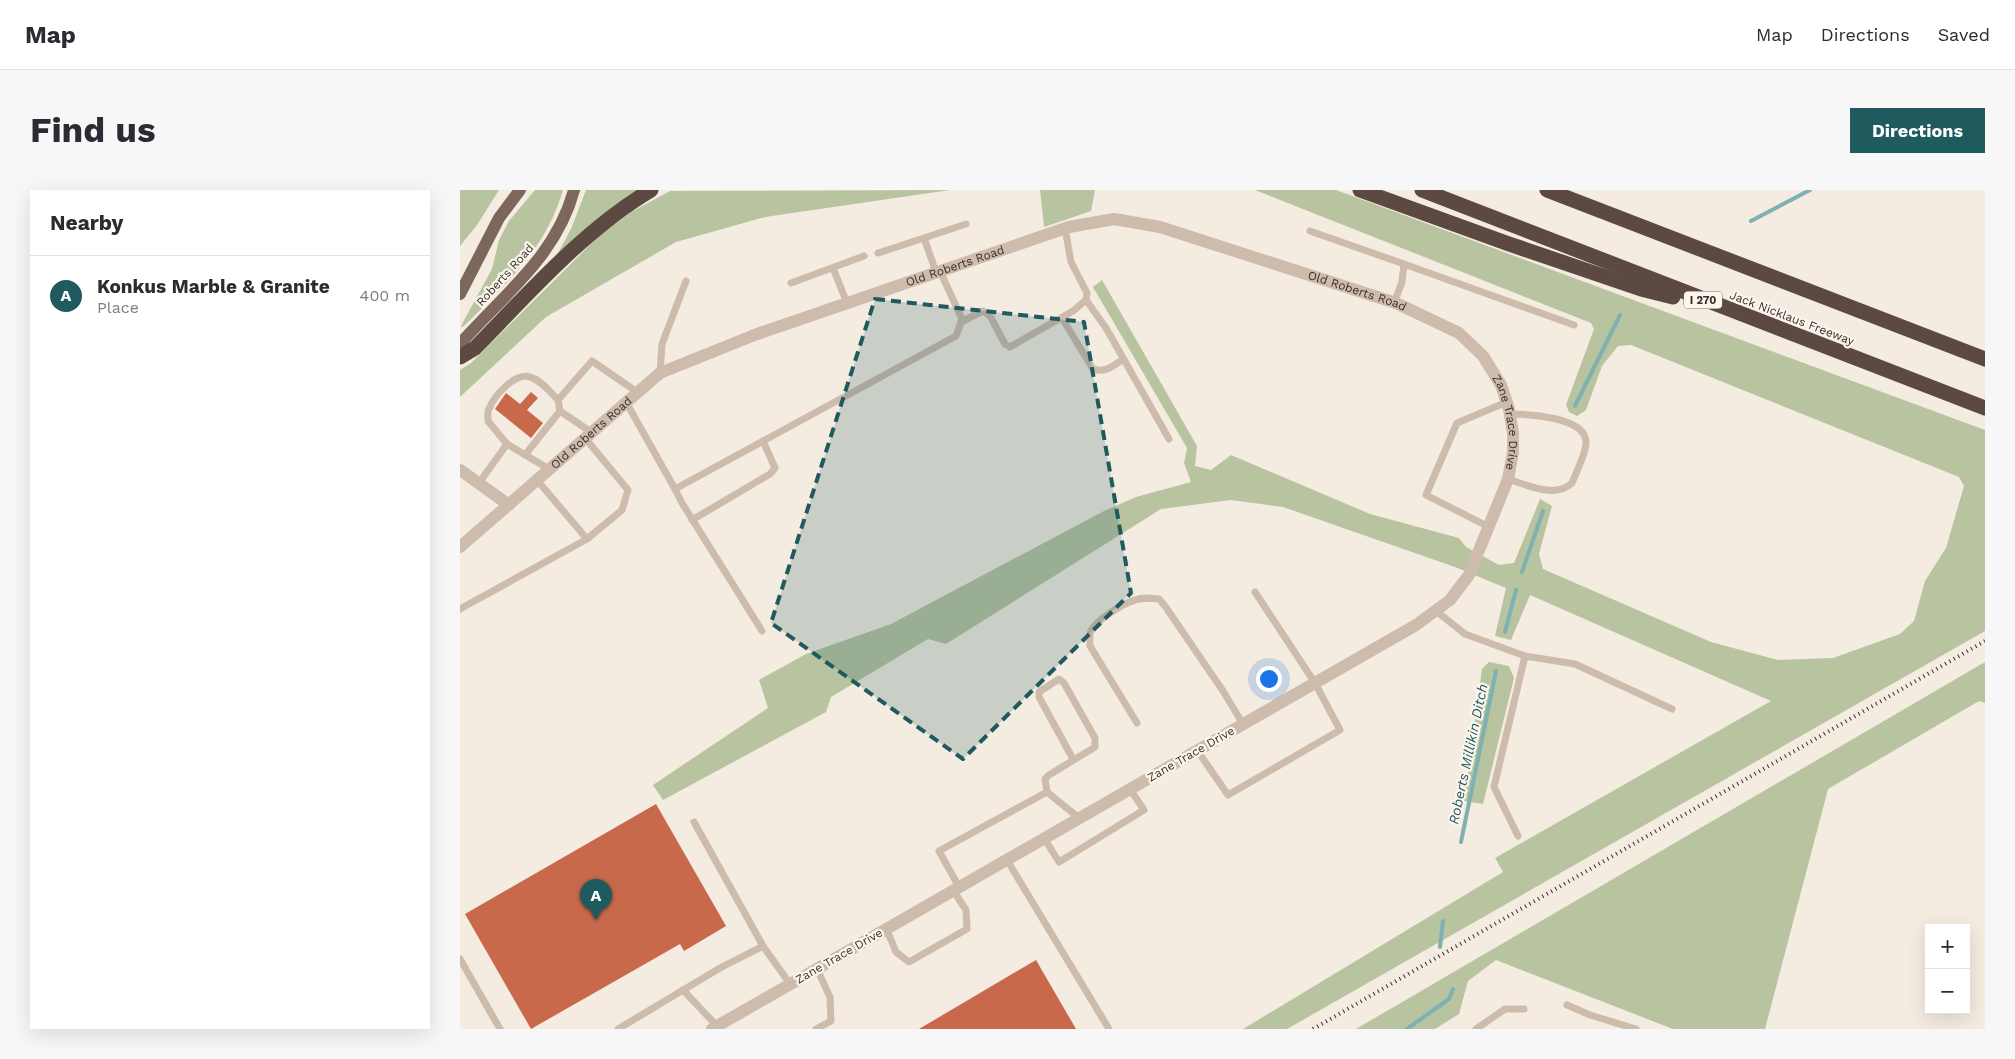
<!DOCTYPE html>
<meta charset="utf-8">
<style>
body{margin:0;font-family:"Work Sans",sans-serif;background:#f7f7f7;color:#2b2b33}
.controls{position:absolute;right:15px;bottom:15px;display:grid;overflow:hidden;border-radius:0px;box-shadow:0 5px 20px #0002}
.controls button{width:45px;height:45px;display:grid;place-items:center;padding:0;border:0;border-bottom:1px solid #e1e1e2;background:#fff;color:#2b2b33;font:25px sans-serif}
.you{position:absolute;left:808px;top:488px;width:18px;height:18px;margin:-12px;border:4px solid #fff;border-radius:50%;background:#1a73e8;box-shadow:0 0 0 8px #1a73e833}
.badge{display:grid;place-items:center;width:32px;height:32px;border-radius:50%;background:#1f5a5e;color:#fff;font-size:16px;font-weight:700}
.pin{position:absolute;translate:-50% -41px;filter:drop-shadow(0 1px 2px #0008)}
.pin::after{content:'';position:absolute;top:26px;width:18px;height:15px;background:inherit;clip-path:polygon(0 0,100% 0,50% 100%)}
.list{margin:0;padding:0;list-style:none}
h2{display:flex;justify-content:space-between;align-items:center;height:65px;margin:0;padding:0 20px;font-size:21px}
h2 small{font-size:16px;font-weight:400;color:#7c7c81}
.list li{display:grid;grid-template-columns:32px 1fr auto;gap:15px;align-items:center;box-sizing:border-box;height:80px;padding:0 20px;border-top:1px solid #e1e1e2}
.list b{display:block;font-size:19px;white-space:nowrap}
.list p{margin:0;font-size:16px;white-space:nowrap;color:#7c7c81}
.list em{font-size:16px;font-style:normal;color:#7c7c81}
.map{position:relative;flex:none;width:1525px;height:839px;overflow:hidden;border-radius:0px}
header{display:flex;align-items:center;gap:30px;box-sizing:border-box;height:70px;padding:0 25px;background:#fff;border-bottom:1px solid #e1e1e2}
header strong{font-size:24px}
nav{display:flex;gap:28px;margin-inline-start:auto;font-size:18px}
.intro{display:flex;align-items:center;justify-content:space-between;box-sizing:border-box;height:120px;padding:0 30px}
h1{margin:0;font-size:35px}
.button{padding:12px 22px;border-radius:0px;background:#1f5a5e;color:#fff;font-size:18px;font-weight:700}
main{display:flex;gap:30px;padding:0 30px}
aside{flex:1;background:#fff;border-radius:0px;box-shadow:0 5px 20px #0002}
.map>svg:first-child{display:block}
.green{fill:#b8c4a0}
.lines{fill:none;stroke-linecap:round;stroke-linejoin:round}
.stream{stroke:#7fb0b2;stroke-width:4}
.building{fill:#c8694b}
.service{stroke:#cdbbac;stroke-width:7}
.minor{stroke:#cdbbac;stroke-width:12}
.primary{stroke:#7d675c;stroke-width:12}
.motorway{stroke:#5c4a42;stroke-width:15}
.rail{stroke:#3b302b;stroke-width:4;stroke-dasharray:1 4;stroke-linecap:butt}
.marked{fill:#1f5a5e;fill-opacity:0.2;stroke:#1f5a5e;stroke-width:4;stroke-dasharray:10 6;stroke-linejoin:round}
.labels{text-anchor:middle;stroke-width:4.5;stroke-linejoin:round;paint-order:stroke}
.shield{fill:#fbf5ee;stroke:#756b66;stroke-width:1}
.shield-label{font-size:11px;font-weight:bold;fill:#3b302b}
.street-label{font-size:12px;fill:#3b302b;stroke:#fbf5ee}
.water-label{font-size:14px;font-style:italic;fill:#1f5a5e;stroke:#fbf5ee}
</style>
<header>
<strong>Map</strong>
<nav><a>Map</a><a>Directions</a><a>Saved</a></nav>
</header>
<div class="intro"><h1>Find us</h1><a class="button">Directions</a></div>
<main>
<aside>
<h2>Nearby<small></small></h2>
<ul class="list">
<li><span class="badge">A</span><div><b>Konkus Marble &amp; Granite</b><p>Place</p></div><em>400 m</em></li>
</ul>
</aside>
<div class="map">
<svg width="1525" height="839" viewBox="0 0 1525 839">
<rect width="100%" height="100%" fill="#f4ebe1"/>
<g class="green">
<polygon points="0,0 39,0 17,35 0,56"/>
<path d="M 75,0 L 103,0 C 86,59 45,95 3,137 L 1,136 L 32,79 L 39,50 L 49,31 Z"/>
<path d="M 126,0 L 178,0 C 148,18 124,40 99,65 L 98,63 L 111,39 Z"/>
<polygon points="490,0 305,27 216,52 86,127 0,207 0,180 11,173 140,45 173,21 210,1"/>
<polygon points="580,0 635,0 631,21 584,37"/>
<polygon points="795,0 876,0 1525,240 1525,441 827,839 783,839 1043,682 1035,668 1311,511 1070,405 1051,450 1035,446 1046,398 995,377 823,317 771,310 701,319 486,454 468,449 371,507 366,522 203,610 193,595 308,518 299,490 346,464 431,434 644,321 676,307 731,292 724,273 727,258 633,97 642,90 737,256 735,276 751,280 771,265 910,324 999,348 1006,357 1039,375 1054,373 1080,309 1092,316 1079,364 1083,379 1251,452 1318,470 1373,468 1440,444 1454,431 1465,391 1486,358 1504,296 1499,287 1171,155 1158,156 1142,176 1126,220 1117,226 1109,222 1106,215 1134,139 1131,133"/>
<polygon points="1029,472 1049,476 1054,488 1023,614 1004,611 1022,479"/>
<polygon points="1525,472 1525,513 1519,511 1368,599 1305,839 1213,839 1036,770 1008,791 999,824 975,839 896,839"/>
</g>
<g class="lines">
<g class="stream">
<polyline points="1291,31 1350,0"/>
<polyline points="1115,216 1160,125"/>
<polyline points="1062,382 1083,321"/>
<polyline points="1045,442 1056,400"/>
<polyline points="1001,652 1036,481"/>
<polyline points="980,757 983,731"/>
<polyline points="947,839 989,809 993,799"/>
</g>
</g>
<g class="building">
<polygon points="71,202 78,208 67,220 83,233 71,248 35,219 46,203 60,214"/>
<polygon points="196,614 266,736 224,761 220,754 71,839 5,724"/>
<polygon points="576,770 616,839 459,839"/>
</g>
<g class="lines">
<g class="service">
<polyline points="850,41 944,74 942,92 934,113"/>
<polyline points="418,63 464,48"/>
<polyline points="944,74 1114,135"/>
<polyline points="373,78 387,113"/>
<polyline points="476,82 464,48 506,34"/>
<polyline points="331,93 404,66"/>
<polyline points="626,110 646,138 709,249"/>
<path d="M 602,128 L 633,179 C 646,183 653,176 663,169"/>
<polyline points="501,132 523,121 530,126 545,154 550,157 613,121 626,110 627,103 611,72 605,38"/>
<polyline points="200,183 202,154 226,91"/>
<polyline points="166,212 215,299 496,146 502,129 480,81"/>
<polyline points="100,221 98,210 132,171 177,202"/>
<polyline points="125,248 168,300 162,320 127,349"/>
<path d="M 47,254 L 28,231 C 28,227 27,222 29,219 C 34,206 55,182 70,187 C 81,190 90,202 98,210"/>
<polyline points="65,265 100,221 131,242"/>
<path d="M 1048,289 C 1067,295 1095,309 1112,293 C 1116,283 1126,263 1126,253 C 1127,227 1068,224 1050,224"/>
<polyline points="19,293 47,254 89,279"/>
<polyline points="215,299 222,313 302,441"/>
<polyline points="232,330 310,284 315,278 303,251"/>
<polyline points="1029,337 966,305 997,233 1047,212"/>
<polyline points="0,419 127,349 77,290"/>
<polyline points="976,421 1005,444 1065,466 1034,597 1058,646"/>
<polyline points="1065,466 1115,474 1212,519"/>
<path d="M 677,533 L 630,456 C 630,451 629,445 631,441 C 636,430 664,413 675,410 C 683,407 690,408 699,409 L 705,416 L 763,501 L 783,534"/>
<polyline points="737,560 768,605 880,540 855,493 795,402"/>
<polyline points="587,602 585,589 589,585 635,557 635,548 604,493 599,489 579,502 579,507 613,569"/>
<polyline points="234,632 303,756"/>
<polyline points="584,648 599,672 684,620 670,599"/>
<polyline points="547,670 649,839"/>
<polyline points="499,697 479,661 587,602 619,628"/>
<polyline points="426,738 436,762 449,772 507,739 506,720 493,700"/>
<polyline points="0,769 40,839"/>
<polyline points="223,800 257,836"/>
<polyline points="1107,815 1130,825 1176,839"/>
<polyline points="158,839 260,778 303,756 330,794"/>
<polyline points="356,839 371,831 370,807 357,779"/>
<polyline points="1016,839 1045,819 1064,819"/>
</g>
<g class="minor">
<polyline points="0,280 49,315"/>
<path id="s1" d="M 0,357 L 200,183 L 297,144 L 609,37 L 654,29 L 700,37 L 936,113 L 999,143 L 1023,166 L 1041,195 L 1049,219 L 1053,243 L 1053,262 L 1048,289 L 1009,385 L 990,410 L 956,435 L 252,839"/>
</g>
<g class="primary">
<polyline points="0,104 39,28 60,0"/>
<path d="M 0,154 C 43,105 96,67 114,0"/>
</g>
<g class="motorway">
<polyline points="900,0 1049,54 1181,99 1213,107"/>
<polyline points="962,0 1525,218"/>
<polyline points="1087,0 1525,169"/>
<path d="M 0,167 L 15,158 C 69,103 125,39 191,0"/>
</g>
<polyline class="rail" points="853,839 1525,451"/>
</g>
<path class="marked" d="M 415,109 L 624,132 L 671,403 L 503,569 L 311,433 Z"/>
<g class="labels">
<rect class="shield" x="1224" y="101.5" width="38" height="17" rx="4"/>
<g class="shield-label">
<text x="1243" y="114">I 270</text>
</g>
<g class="street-label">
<text dy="4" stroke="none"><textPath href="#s1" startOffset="579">Old Roberts Road</textPath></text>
<text transform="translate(45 85) rotate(-48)" y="4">Roberts Road</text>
<text dy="4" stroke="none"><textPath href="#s1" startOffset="999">Old Roberts Road</textPath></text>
<text transform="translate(1332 128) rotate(21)" y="4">Jack Nicklaus Freeway</text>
<text dy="4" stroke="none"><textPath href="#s1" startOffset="1215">Zane Trace Drive</textPath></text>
<text dy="4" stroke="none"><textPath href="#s1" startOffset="174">Old Roberts Road</textPath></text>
<text transform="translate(731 564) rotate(-30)" y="4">Zane Trace Drive</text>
<text transform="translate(379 766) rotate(-30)" y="4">Zane Trace Drive</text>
</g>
<g class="water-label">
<text transform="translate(1008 564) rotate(-78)" y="5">Roberts Millikin Ditch</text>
</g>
</g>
</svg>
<div class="controls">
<button>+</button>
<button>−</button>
</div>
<div class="you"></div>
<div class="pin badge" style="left:136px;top:730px">A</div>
</div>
</main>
